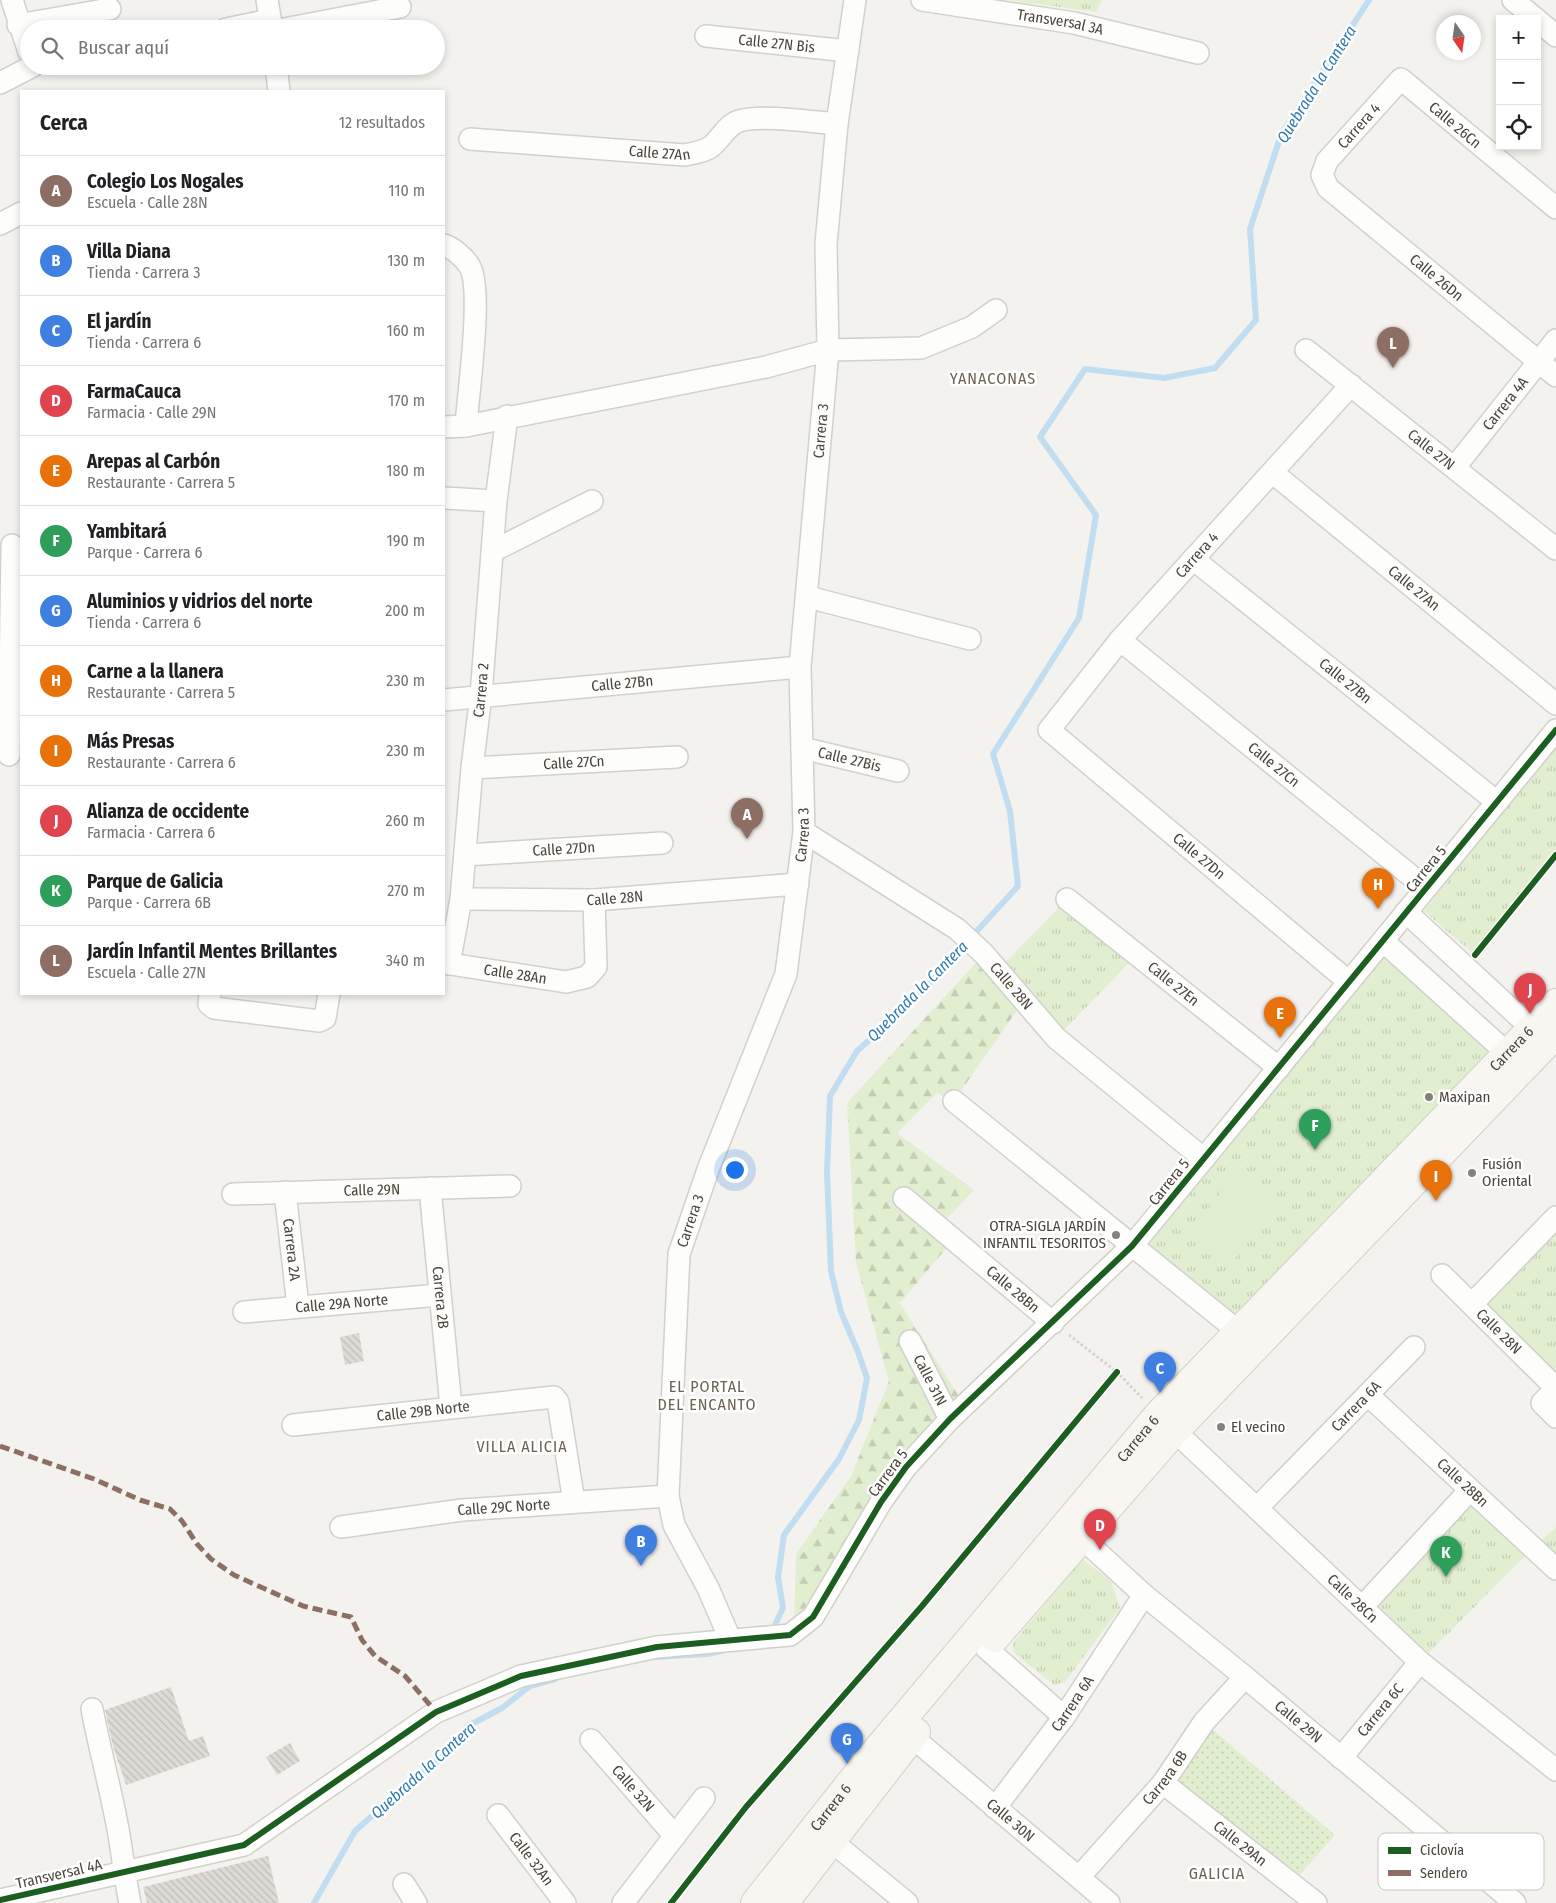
<!DOCTYPE html>
<html lang="es">
<meta charset="utf-8">
<style>
body{margin:0;font-family:"Fira Sans Condensed",sans-serif;background:#f6f6f6;color:#202124}
.controls{position:absolute;right:15px;top:15px;display:grid;overflow:hidden;border-radius:0px;box-shadow:0 2px 8px #0003}
.controls button{width:45px;height:45px;display:grid;place-items:center;padding:0;border:0;border-bottom:1px solid #e0e0e0;background:#fff;color:#202124;font:25px sans-serif}
.compass{position:absolute;left:1436px;top:15px;width:45px;height:45px;border-radius:50%;background:#fff;box-shadow:0 2px 8px #0003;rotate:167deg}
.you{position:absolute;left:734px;top:1169px;width:18px;height:18px;margin:-12px;border:4px solid #fff;border-radius:50%;background:#1a73e8;box-shadow:0 0 0 8px #1a73e833}
.badge{display:grid;place-items:center;width:32px;height:32px;border-radius:50%;background:#868178;color:#fff;font-size:16px;font-weight:700}
.pin{position:absolute;translate:-50% -41px;filter:drop-shadow(0 1px 2px #0008)}
.pin::after{content:'';position:absolute;top:26px;width:18px;height:15px;background:inherit;clip-path:polygon(0 0,100% 0,50% 100%)}
.list{margin:0;padding:0;list-style:none}
h2{display:flex;justify-content:space-between;align-items:center;height:65px;margin:0;padding:0 20px;font-size:21px}
h2 small{font-size:16px;font-weight:400;color:#757577}
.list li{display:grid;grid-template-columns:32px 1fr auto;gap:15px;align-items:center;box-sizing:border-box;height:70px;padding:0 20px;border-top:1px solid #e0e0e0}
.list b{display:block;font-size:19px;white-space:nowrap}
.list p{margin:0;font-size:16px;white-space:nowrap;color:#757577}
.list em{font-size:16px;font-style:normal;color:#757577}
.icon{flex:none;width:28px;height:28px;fill:none;stroke:currentColor;stroke-width:2;stroke-linecap:round;stroke-linejoin:round}
.map{position:relative;flex:none;width:1556px;height:1903px;overflow:hidden}
.search{position:absolute;background:#fff;box-shadow:0 2px 8px #0003;left:20px;top:20px;width:425px;height:55px;display:flex;align-items:center;gap:12px;box-sizing:border-box;padding:0 18px;border-radius:28px;color:#757577;font-size:19px}
.panel{position:absolute;background:#fff;box-shadow:0 2px 8px #0003;left:20px;top:90px;width:425px;height:905px;border-radius:0px}
.map>svg:first-child{display:block}
.grass{fill:url(#grass-dots)}
.forest{fill:url(#forest-firs)}
.park{fill:url(#park-tufts)}
.pitch{fill:#e1eecf}
.lines{fill:none;stroke-linecap:round;stroke-linejoin:round}
.stream{stroke:#c0ddf1;stroke-width:6}
.building{fill:url(#building-back-hatch)}
.street-casing{stroke:#d2d0cb;stroke-width:24}
.secondary-casing{stroke:#d3cfc5;stroke-width:30}
.path{stroke:#d3d2cc;stroke-width:3;stroke-dasharray:2.5 2.5;stroke-linecap:butt}
.street{stroke:#fdfdfc;stroke-width:21}
.secondary{stroke:#f7f6f1;stroke-width:28}
.quiet{stroke:#8d6e63;stroke-width:5;stroke-dasharray:10 5;stroke-linecap:butt}
.cycleway-casing{stroke:#fff;stroke-width:9}
.cycleway{stroke:#1b5e20;stroke-width:6}
.poi-dot{fill:#868178;stroke:#fff;stroke-width:2}
.labels{text-anchor:middle;stroke-width:5;stroke-linejoin:round;paint-order:stroke}
.street-label{font-size:15px;fill:#4b4439;stroke:#fff}
.poi-label{font-size:15px;fill:#4b4439;stroke:#fff;text-anchor:start}
.water-label{font-size:16px;font-style:italic;fill:#2e7ab2;stroke:#fff}
.neighbourhood-label{font-size:16px;letter-spacing:1px;fill:#6e6250;stroke:#fff}
.key{fill:#fff;stroke:#c9c7c4;stroke-width:1}
.key-label{font-size:14px;fill:#4b4439}
</style>
<div class="map">
<svg width="1556" height="1903" viewBox="0 0 1556 1903">
<defs>
<pattern id="grass-dots" width="8" height="8" patternUnits="userSpaceOnUse" patternTransform="scale(1.25)"><rect width="8" height="8" fill="#e1eecf"/><path d="M2 2h.1M6 6h.1" fill="none" stroke="#c3cdb2" stroke-width="1.8" stroke-linecap="round"/></pattern>
<pattern id="forest-firs" width="22" height="20" patternUnits="userSpaceOnUse" patternTransform="scale(1.25)"><rect width="22" height="20" fill="#e1eecf"/><path d="M5 1l3.5 6h-7zM16 11l3.5 6h-7z" fill="#c3cdb2"/></pattern>
<pattern id="park-tufts" width="24" height="20" patternUnits="userSpaceOnUse" patternTransform="scale(1.25)"><rect width="24" height="20" fill="#e1eecf"/><path d="M3 7l-1-3M5 7V3M7 7l1-3M15 17l-1-3M17 17v-4M19 17l1-3" fill="none" stroke="#c3cdb2"/></pattern>
<pattern id="building-back-hatch" width="6" height="6" patternUnits="userSpaceOnUse" patternTransform="scale(1.25)"><rect width="6" height="6" fill="#dedbd6"/><path d="M-1 5l2 2M0 0l6 6M5-1l2 2" fill="none" stroke="#c0bdb8"/></pattern>
</defs>
<rect width="100%" height="100%" fill="#f4f2ee"/>
<polygon class="grass" points="1204,1722 1335,1835 1290,1886 1163,1783"/>
<polygon class="forest" points="984,954 1024,1000 954,1101 937,1093 897,1133 974,1190 939,1227 949,1245 900,1303 963,1403 847,1562 794,1625 796,1554 851,1476 889,1381 856,1263 847,1103"/>
<g class="park">
<polygon points="1009,0 1102,0 1096,12"/>
<polygon points="1556,744 1556,856 1475,955 1424,911"/>
<polygon points="1067,899 1137,955 1056,1038 998,970"/>
<polygon points="1390,948 1508,1054 1239,1332 1132,1246"/>
<polygon points="1556,1222 1556,1367 1551,1372 1475,1301"/>
<polygon points="1470,1490 1533,1548 1556,1527 1556,1569 1533,1548 1420,1662 1362,1607"/>
<polygon points="1082,1559 1111,1581 1120,1608 1065,1682 1054,1685 1015,1654 1012,1644"/>
</g>
<polygon class="pitch" points="1240,1169 1281,1201 1232,1262 1191,1230"/>
<g class="lines">
<g class="stream">
<polyline points="771,1633 783,1608 778,1577 784,1535 839,1459 859,1420 867,1378 858,1352 841,1312 831,1271 827,1173 830,1096 857,1051 911,1003 1018,886 1010,811 993,754 1079,618 1096,515 1040,437 1085,369 1164,378 1215,368 1256,320 1250,229 1281,135 1369,0"/>
<polyline points="655,1657 707,1654 722,1651"/>
<polyline points="314,1903 355,1831 417,1776 441,1758 468,1726 502,1708 530,1686 555,1679"/>
</g>
</g>
<g class="building">
<polygon points="359,1333 364,1361 345,1365 340,1337"/>
<polygon points="171,1687 189,1741 203,1736 210,1756 126,1785 113,1746 105,1710"/>
<polygon points="290,1743 300,1761 277,1775 266,1757"/>
<polygon points="268,1856 279,1903 147,1903 143,1887"/>
</g>
<g class="lines">
<defs>
<g id="street">
<polyline points="12,0 29,52"/>
<polyline points="267,0 272,29"/>
<path id="s1" d="M 922,0 L 1074,23 L 1198,53"/>
<polyline points="1513,0 1536,19"/>
<polyline points="1537,20 1556,36"/>
<polyline points="18,25 110,9"/>
<polyline points="226,29 270,20"/>
<polyline points="284,29 400,7"/>
<path id="s2" d="M 706,36 L 848,51"/>
<polyline points="276,66 279,91"/>
<polyline points="0,83 33,66"/>
<path id="s3" d="M 470,139 L 684,155 C 695,153 705,152 713,145 C 722,137 727,125 739,121 C 760,114 813,122 837,124"/>
<path id="s4" d="M 1556,208 L 1401,79 L 1327,161 L 1322,175 L 1328,188 L 1556,376"/>
<polyline points="0,224 21,213"/>
<path d="M 444,245 C 453,248 465,258 470,267 C 483,291 468,393 466,426"/>
<path id="s5" d="M 1306,350 L 1556,549"/>
<polyline points="444,427 466,426 766,367 828,350 921,348 972,327 996,310"/>
<path id="s6" d="M 1455,467 L 1556,340"/>
<path id="s7" d="M 1273,473 L 1556,704"/>
<polyline points="444,498 496,501"/>
<polyline points="493,551 592,501"/>
<path id="s8" d="M 1193,559 L 1497,802"/>
<polyline points="808,597 970,639"/>
<path id="s9" d="M 1120,640 L 1426,888"/>
<path id="s10" d="M 444,700 L 800,667"/>
<path id="s11" d="M 802,748 L 898,771"/>
<polyline points="9,755 12,545"/>
<path id="s12" d="M 472,768 L 677,757"/>
<path id="s13" d="M 804,832 L 957,929 L 984,954 L 1056,1038 L 1204,1159"/>
<path id="s14" d="M 465,855 L 662,843"/>
<path id="s15" d="M 461,899 L 594,900 L 798,884"/>
<path id="s16" d="M 1067,899 L 1279,1068"/>
<polyline points="1406,912 1542,1038"/>
<polyline points="1383,941 1518,1063"/>
<path id="s17" d="M 444,963 L 566,982 L 587,977 L 596,967 L 594,900"/>
<path id="s18" d="M 449,964 L 461,899 L 472,768 L 481,695 L 496,501 L 507,416"/>
<path id="s19" d="M 1349,982 L 1049,730 L 1120,640 L 1351,385"/>
<polyline points="210,994 209,1004 214,1008 319,1021 325,1018 329,994"/>
<polyline points="954,1101 1239,1332"/>
<path id="s20" d="M 430,1188 L 451,1407"/>
<path id="s21" d="M 285,1192 L 298,1306"/>
<path id="s22" d="M 233,1194 L 510,1186"/>
<path id="s23" d="M 904,1198 L 1053,1323"/>
<path id="s24" d="M 1442,1275 L 1556,1388"/>
<polyline points="1472,1304 1556,1217"/>
<path id="s25" d="M 244,1312 L 439,1295"/>
<path id="s26" d="M 910,1341 L 950,1419"/>
<polyline points="1556,1389 1542,1403 1556,1417"/>
<path id="s27" d="M 1368,1395 L 1556,1569"/>
<path id="s28" d="M 1164,1421 L 1420,1662 L 1556,1770"/>
<path id="s29" d="M 293,1425 L 554,1397 L 558,1402 L 574,1502"/>
<path id="s30" d="M 1257,1508 L 1414,1347"/>
<path id="s31" d="M 341,1527 L 462,1510 L 668,1496"/>
<path id="s32" d="M 1082,1538 L 1144,1595 L 1245,1677 L 1515,1903"/>
<polyline points="1362,1607 1470,1490"/>
<path id="s33" d="M 730,1639 L 708,1588 L 674,1525 L 668,1496 L 679,1254 L 709,1167 L 786,974 L 804,832 L 800,667 L 828,350 L 826,244 L 837,124 L 855,0"/>
<polyline points="986,1648 1064,1717"/>
<path d="M 92,1709 C 99,1746 109,1783 116,1819 C 122,1847 124,1875 130,1903"/>
<path id="s34" d="M 912,1737 L 1109,1903"/>
<path id="s35" d="M 591,1740 L 675,1836"/>
<path id="s36" d="M 1341,1758 L 1420,1662"/>
<path id="s37" d="M 1163,1783 L 1316,1903"/>
<path id="s38" d="M 995,1808 L 1064,1717 L 1144,1595"/>
<path id="s39" d="M 498,1815 L 565,1903"/>
<polyline points="830,1840 907,1903"/>
<path id="s40" d="M 1080,1876 L 1163,1783 L 1204,1722 L 1245,1677"/>
<polyline points="404,1884 416,1903"/>
<polyline points="0,1900 244,1845 436,1712 521,1676 657,1647 790,1635 813,1617 881,1502 906,1467 950,1419 1132,1246 1556,730"/>
<polyline points="623,1903 704,1798"/>
</g>
<g id="secondary">
<polyline points="995,1638 1175,1431 1556,1034"/>
<path id="s41" d="M 755,1903 L 870,1758 L 1158,1415 L 1556,1003"/>
<polyline points="784,1903 916,1732"/>
</g>
</defs>
<use href="#street" class="street-casing"/>
<use href="#secondary" class="secondary-casing"/>
<polyline class="path" points="1069,1335 1117,1372 1142,1398"/>
<use href="#street" class="street"/>
<use href="#secondary" class="secondary"/>
<polyline class="quiet" points="0,1446 94,1479 140,1500 170,1509 182,1521 197,1544 211,1559 234,1575 303,1606 351,1617 362,1640 375,1656 405,1676 436,1712"/>
<defs>
<g id="cycleway">
<polyline points="1475,955 1556,855"/>
<polyline points="0,1900 244,1845 436,1712 521,1676 657,1647 790,1635 813,1617 881,1502 906,1467 950,1419 1132,1246 1556,730"/>
<polyline points="671,1903 746,1807 922,1606 1117,1372"/>
</g>
</defs>
<use href="#cycleway" class="cycleway-casing"/>
<use href="#cycleway" class="cycleway"/>
</g>
<g class="poi-dot">
<circle cx="1429" cy="1097" r="5"/>
<circle cx="1472" cy="1173" r="5"/>
<circle cx="1116" cy="1235" r="5"/>
<circle cx="1221" cy="1427" r="5"/>
</g>
<g class="labels">
<g class="street-label">
<text dy="5" stroke="none"><textPath href="#s1" startOffset="140">Transversal 3A</textPath></text>
<text dy="5" stroke="none"><textPath href="#s2" startOffset="71">Calle 27N Bis</textPath></text>
<text transform="translate(1455 125) rotate(40)" y="5">Calle 26Cn</text>
<text transform="translate(1359 126) rotate(-48)" y="5">Carrera 4</text>
<text dy="5" stroke="none"><textPath href="#s3" startOffset="190">Calle 27An</textPath></text>
<text dy="5" stroke="none"><textPath href="#s4" startOffset="482">Calle 26Dn</textPath></text>
<text dy="5" stroke="none"><textPath href="#s6" startOffset="81">Carrera 4A</textPath></text>
<text dy="5" stroke="none"><textPath href="#s33" startOffset="1244">Carrera 3</textPath></text>
<text dy="5" stroke="none"><textPath href="#s5" startOffset="160">Calle 27N</textPath></text>
<text dy="5" stroke="none"><textPath href="#s19" startOffset="621">Carrera 4</textPath></text>
<text dy="5" stroke="none"><textPath href="#s7" startOffset="182">Calle 27An</textPath></text>
<text dy="5" stroke="none"><textPath href="#s8" startOffset="195">Calle 27Bn</textPath></text>
<text dy="5" stroke="none"><textPath href="#s10" startOffset="179">Calle 27Bn</textPath></text>
<text dy="5" stroke="none"><textPath href="#s18" startOffset="276">Carrera 2</textPath></text>
<text dy="5" stroke="none"><textPath href="#s11" startOffset="49">Calle 27Bis</textPath></text>
<text dy="5" stroke="none"><textPath href="#s12" startOffset="102">Calle 27Cn</textPath></text>
<text dy="5" stroke="none"><textPath href="#s9" startOffset="198">Calle 27Cn</textPath></text>
<text dy="5" stroke="none"><textPath href="#s33" startOffset="839">Carrera 3</textPath></text>
<text dy="5" stroke="none"><textPath href="#s14" startOffset="99">Calle 27Dn</textPath></text>
<text transform="translate(1199 856) rotate(40)" y="5">Calle 27Dn</text>
<text transform="translate(1426 869) rotate(-51)" y="5">Carrera 5</text>
<text dy="5" stroke="none"><textPath href="#s15" startOffset="154">Calle 28N</textPath></text>
<text dy="5" stroke="none"><textPath href="#s17" startOffset="72">Calle 28An</textPath></text>
<text dy="5" stroke="none"><textPath href="#s16" startOffset="136">Calle 27En</textPath></text>
<text dy="5" stroke="none"><textPath href="#s13" startOffset="260">Calle 28N</textPath></text>
<text dy="5" stroke="none"><textPath href="#s41" startOffset="1142">Carrera 6</textPath></text>
<text transform="translate(1169 1182) rotate(-51)" y="5">Carrera 5</text>
<text dy="5" stroke="none"><textPath href="#s22" startOffset="139">Calle 29N</textPath></text>
<text dy="5" stroke="none"><textPath href="#s33" startOffset="434">Carrera 3</textPath></text>
<text dy="5" stroke="none"><textPath href="#s21" startOffset="58">Carrera 2A</textPath></text>
<text dy="5" stroke="none"><textPath href="#s23" startOffset="142">Calle 28Bn</textPath></text>
<text dy="5" stroke="none"><textPath href="#s20" startOffset="110">Carrera 2B</textPath></text>
<text dy="5" stroke="none"><textPath href="#s25" startOffset="98">Calle 29A Norte</textPath></text>
<text dy="5" stroke="none"><textPath href="#s24" startOffset="80">Calle 28N</textPath></text>
<text dy="5" stroke="none"><textPath href="#s26" startOffset="44">Calle 31N</textPath></text>
<text dy="5" stroke="none"><textPath href="#s30" startOffset="142">Carrera 6A</textPath></text>
<text dy="5" stroke="none"><textPath href="#s29" startOffset="131">Calle 29B Norte</textPath></text>
<text dy="5" stroke="none"><textPath href="#s41" startOffset="602">Carrera 6</textPath></text>
<text transform="translate(888 1473) rotate(-53)" y="5">Carrera 5</text>
<text dy="5" stroke="none"><textPath href="#s27" startOffset="129">Calle 28Bn</textPath></text>
<text dy="5" stroke="none"><textPath href="#s31" startOffset="164">Calle 29C Norte</textPath></text>
<text dy="5" stroke="none"><textPath href="#s28" startOffset="259">Calle 28Cn</textPath></text>
<text dy="5" stroke="none"><textPath href="#s38" startOffset="130">Carrera 6A</textPath></text>
<text dy="5" stroke="none"><textPath href="#s36" startOffset="62">Carrera 6C</textPath></text>
<text dy="5" stroke="none"><textPath href="#s32" startOffset="284">Calle 29N</textPath></text>
<text dy="5" stroke="none"><textPath href="#s40" startOffset="130">Carrera 6B</textPath></text>
<text dy="5" stroke="none"><textPath href="#s35" startOffset="64">Calle 32N</textPath></text>
<text dy="5" stroke="none"><textPath href="#s41" startOffset="122">Carrera 6</textPath></text>
<text dy="5" stroke="none"><textPath href="#s34" startOffset="129">Calle 30N</textPath></text>
<text dy="5" stroke="none"><textPath href="#s37" startOffset="98">Calle 29An</textPath></text>
<text dy="5" stroke="none"><textPath href="#s39" startOffset="55">Calle 32An</textPath></text>
<text transform="translate(59 1874) rotate(-13)" y="5">Transversal 4A</text>
</g>
<g class="poi-label">
<text x="1439" y="1102">Maxipan</text>
<text x="1482" y="1169">Fusión<tspan x="1482" dy="17">Oriental</tspan></text>
<text x="1106" y="1231" text-anchor="end">OTRA-SIGLA JARDÍN<tspan x="1106" dy="17">INFANTIL TESORITOS</tspan></text>
<text x="1231" y="1432">El vecino</text>
</g>
<g class="water-label">
<text transform="translate(1316 84) rotate(-58)" y="6">Quebrada la Cantera</text>
<text transform="translate(917 991) rotate(-45)" y="6">Quebrada la Cantera</text>
<text transform="translate(423 1770) rotate(-42)" y="6">Quebrada la Cantera</text>
</g>
<g class="neighbourhood-label">
<text x="993" y="384">YANACONAS</text>
<text x="707" y="1392">EL PORTAL<tspan x="707" dy="18">DEL ENCANTO</tspan></text>
<text x="522" y="1452">VILLA ALICIA</text>
<text x="1217" y="1879">GALICIA</text>
</g>
</g>
<rect x="1378" y="1833" width="166" height="57" rx="8" class="key"/>
<rect x="1388" y="1847" width="23" height="7" fill="#1b5e20"/>
<rect x="1388" y="1870" width="23" height="6" fill="#8d6e63"/>
<g class="key-label">
<text x="1420" y="1855">Ciclovía</text>
<text x="1420" y="1878">Sendero</text>
</g>
</svg>
<div class="controls">
<button>+</button>
<button>−</button>
<button><svg class="icon" aria-label="locate" viewBox="0 0 24 24"><circle cx="12" cy="12" r="6"/><path d="M12 2v4M12 18v4M2 12h4M18 12h4"/></svg></button>
</div>
<svg class="compass" viewBox="-18 -18 36 36"><path d="M0-13l5 13h-10z" fill="#e53935"/><path d="M0 13l5-13h-10z" fill="#757577"/></svg>
<div class="you"></div>
<div class="pin badge" style="left:747px;top:839px;background:#8d6e63">A</div>
<div class="pin badge" style="left:641px;top:1566px;background:#3f7fe0">B</div>
<div class="pin badge" style="left:1160px;top:1393px;background:#3f7fe0">C</div>
<div class="pin badge" style="left:1100px;top:1550px;background:#e0444e">D</div>
<div class="pin badge" style="left:1280px;top:1038px;background:#e8710a">E</div>
<div class="pin badge" style="left:1315px;top:1150px;background:#2e9e5b">F</div>
<div class="pin badge" style="left:847px;top:1764px;background:#3f7fe0">G</div>
<div class="pin badge" style="left:1378px;top:909px;background:#e8710a">H</div>
<div class="pin badge" style="left:1436px;top:1201px;background:#e8710a">I</div>
<div class="pin badge" style="left:1530px;top:1014px;background:#e0444e">J</div>
<div class="pin badge" style="left:1446px;top:1577px;background:#2e9e5b">K</div>
<div class="pin badge" style="left:1393px;top:368px;background:#8d6e63">L</div>
<div class="search"><svg class="icon" aria-label="search" viewBox="0 0 24 24"><circle cx="10" cy="10" r="6"/><path d="M15 15l6 6"/></svg>Buscar aquí</div>
<section class="panel">
<h2>Cerca<small>12 resultados</small></h2>
<ul class="list">
<li><span class="badge" style="background:#8d6e63">A</span><div><b>Colegio Los Nogales</b><p>Escuela · Calle 28N</p></div><em>110 m</em></li>
<li><span class="badge" style="background:#3f7fe0">B</span><div><b>Villa Diana</b><p>Tienda · Carrera 3</p></div><em>130 m</em></li>
<li><span class="badge" style="background:#3f7fe0">C</span><div><b>El jardín</b><p>Tienda · Carrera 6</p></div><em>160 m</em></li>
<li><span class="badge" style="background:#e0444e">D</span><div><b>FarmaCauca</b><p>Farmacia · Calle 29N</p></div><em>170 m</em></li>
<li><span class="badge" style="background:#e8710a">E</span><div><b>Arepas al Carbón</b><p>Restaurante · Carrera 5</p></div><em>180 m</em></li>
<li><span class="badge" style="background:#2e9e5b">F</span><div><b>Yambitará</b><p>Parque · Carrera 6</p></div><em>190 m</em></li>
<li><span class="badge" style="background:#3f7fe0">G</span><div><b>Aluminios y vidrios del norte</b><p>Tienda · Carrera 6</p></div><em>200 m</em></li>
<li><span class="badge" style="background:#e8710a">H</span><div><b>Carne a la llanera</b><p>Restaurante · Carrera 5</p></div><em>230 m</em></li>
<li><span class="badge" style="background:#e8710a">I</span><div><b>Más Presas</b><p>Restaurante · Carrera 6</p></div><em>230 m</em></li>
<li><span class="badge" style="background:#e0444e">J</span><div><b>Alianza de occidente</b><p>Farmacia · Carrera 6</p></div><em>260 m</em></li>
<li><span class="badge" style="background:#2e9e5b">K</span><div><b>Parque de Galicia</b><p>Parque · Carrera 6B</p></div><em>270 m</em></li>
<li><span class="badge" style="background:#8d6e63">L</span><div><b>Jardín Infantil Mentes Brillantes</b><p>Escuela · Calle 27N</p></div><em>340 m</em></li>
</ul>
</section>
</div>
